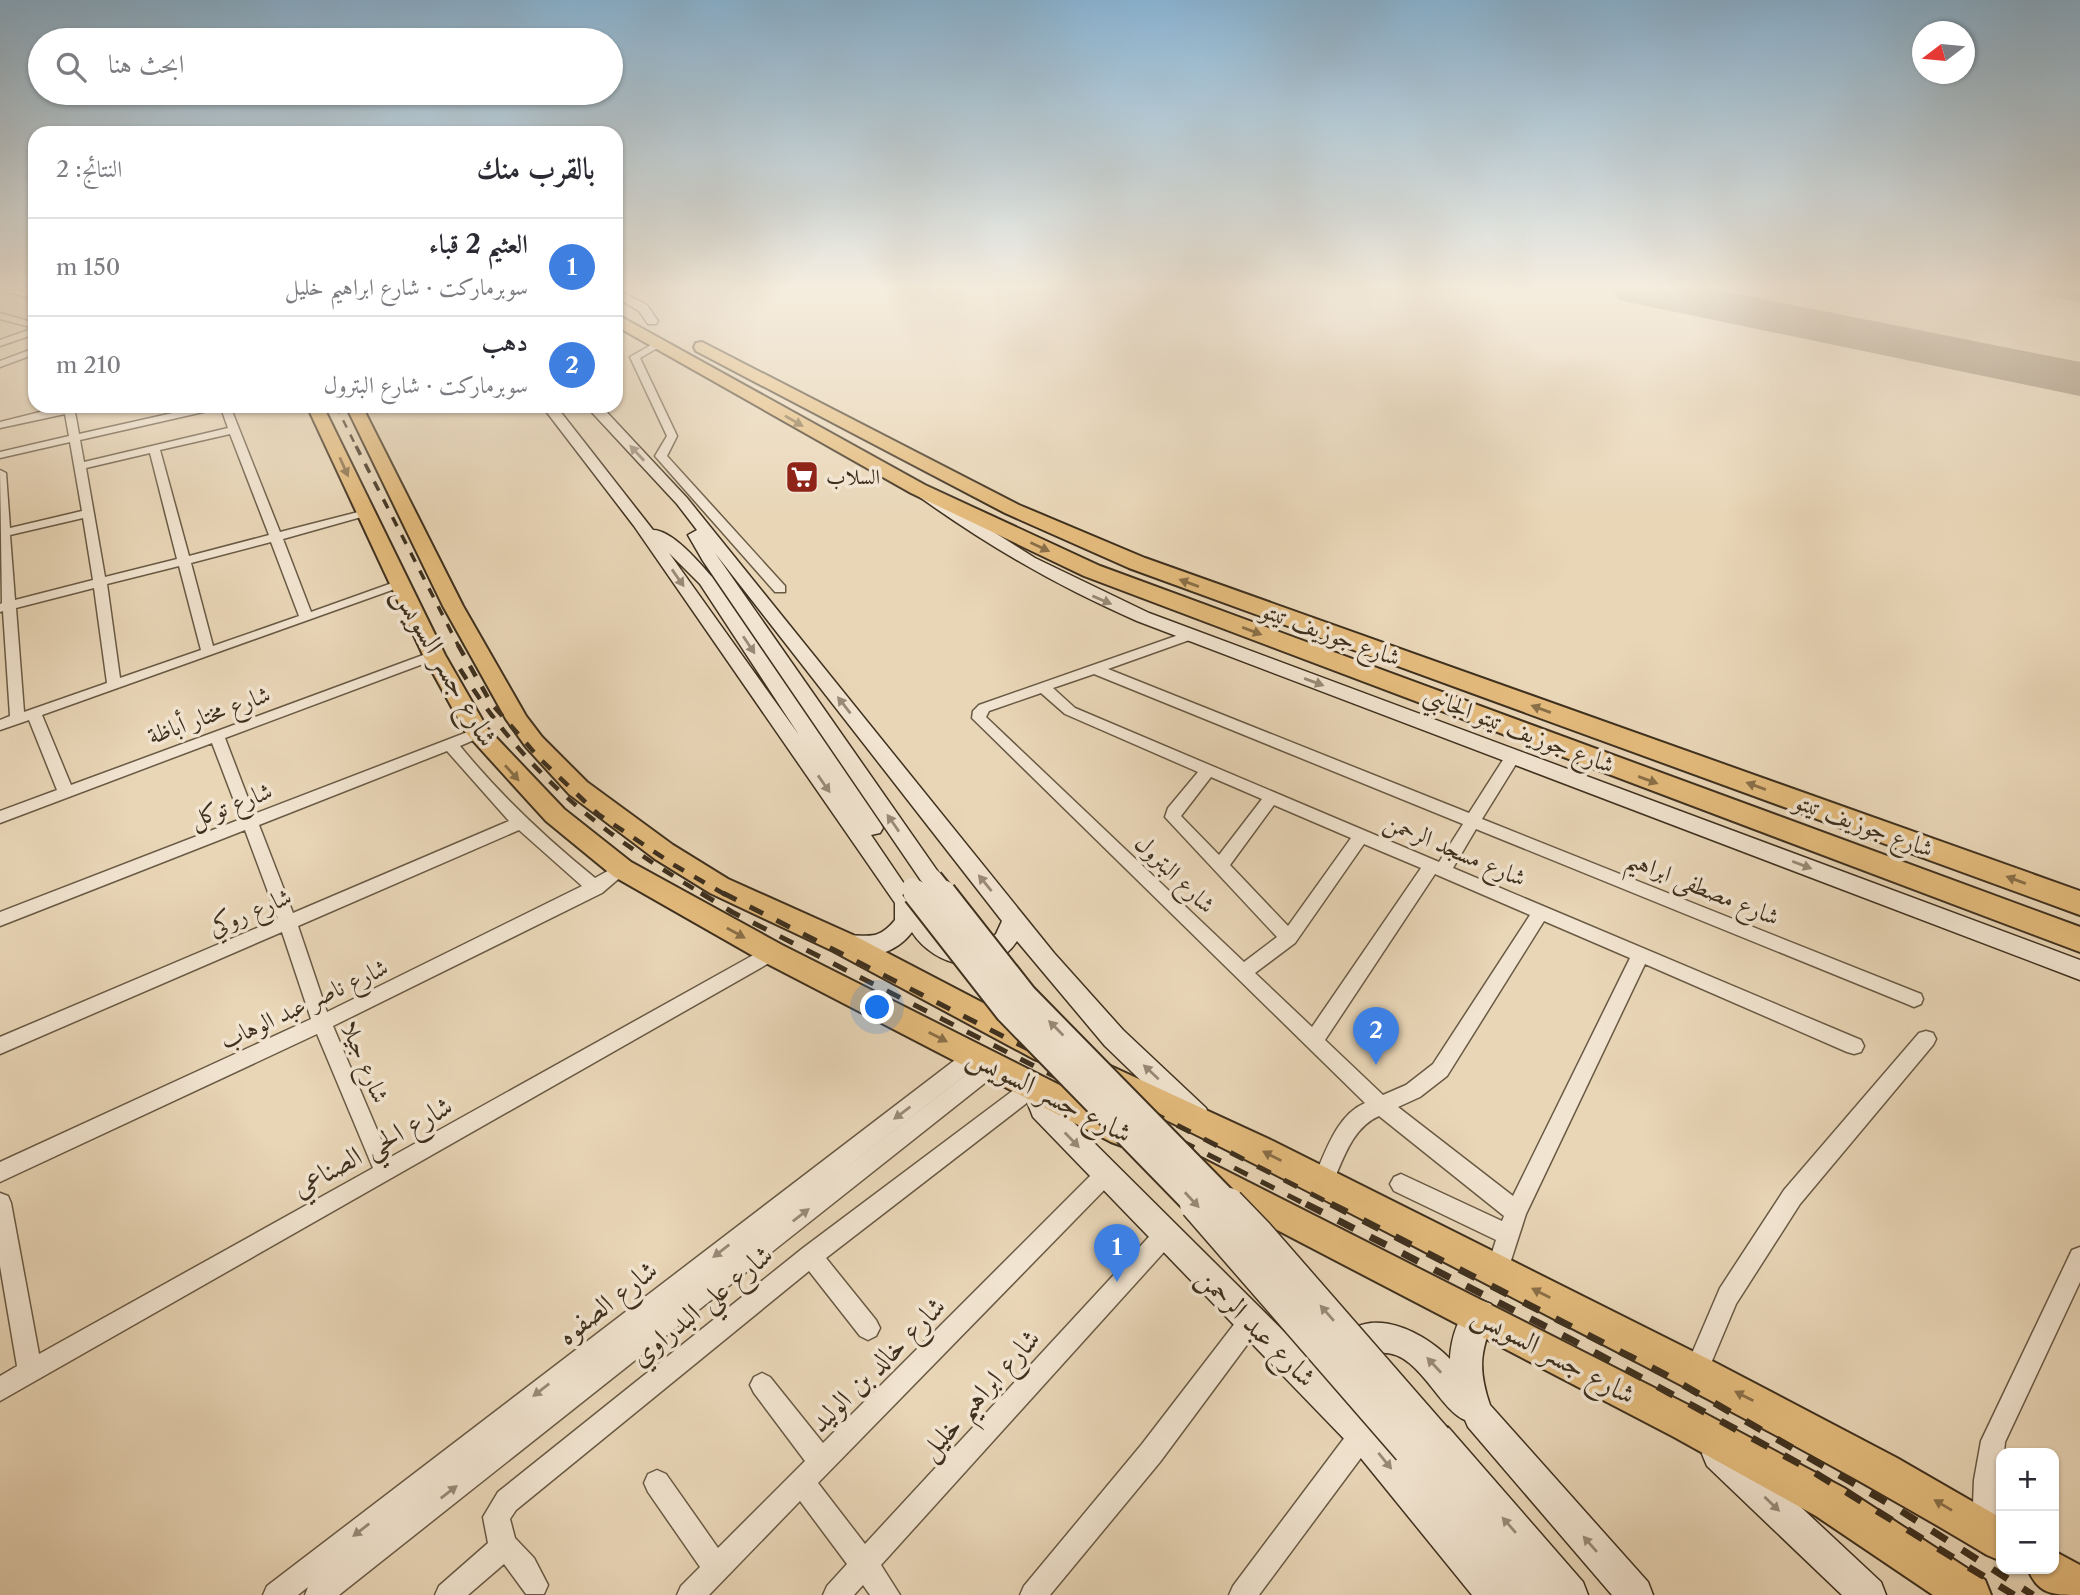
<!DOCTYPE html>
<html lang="ar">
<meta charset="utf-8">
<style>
body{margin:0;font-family:"Libre Caslon Text",Amiri,serif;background:#f7f7f7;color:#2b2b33;direction:rtl}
.controls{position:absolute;right:21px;bottom:21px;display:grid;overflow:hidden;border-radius:14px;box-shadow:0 2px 5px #0004}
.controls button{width:63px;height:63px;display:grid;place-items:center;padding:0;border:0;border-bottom:2px solid #e1e1e2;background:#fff;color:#2b2b33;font:35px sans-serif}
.compass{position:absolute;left:1912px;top:21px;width:63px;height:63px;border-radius:50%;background:#fff;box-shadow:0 2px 5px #0004;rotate:254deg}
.you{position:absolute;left:878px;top:1008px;width:24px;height:24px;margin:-18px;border:5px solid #fff;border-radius:50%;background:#1a73e8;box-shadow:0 0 0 10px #1a73e833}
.badge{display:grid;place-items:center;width:46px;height:46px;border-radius:50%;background:#d93025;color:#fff;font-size:23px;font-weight:700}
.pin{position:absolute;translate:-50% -58px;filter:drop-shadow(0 2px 4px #0008)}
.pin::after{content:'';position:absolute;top:37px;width:24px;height:21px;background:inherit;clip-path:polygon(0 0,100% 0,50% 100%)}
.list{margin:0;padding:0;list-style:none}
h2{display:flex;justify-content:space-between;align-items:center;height:91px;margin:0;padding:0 28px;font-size:30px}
h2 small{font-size:23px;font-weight:400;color:#7c7c81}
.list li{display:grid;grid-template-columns:46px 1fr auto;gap:21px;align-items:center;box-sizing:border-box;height:98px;padding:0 28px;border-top:2px solid #e1e1e2}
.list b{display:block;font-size:26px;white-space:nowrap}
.list p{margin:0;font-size:23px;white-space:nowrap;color:#7c7c81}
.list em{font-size:23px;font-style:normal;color:#7c7c81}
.icon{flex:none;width:38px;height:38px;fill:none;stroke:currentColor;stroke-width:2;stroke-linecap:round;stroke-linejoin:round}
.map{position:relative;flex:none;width:2080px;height:1595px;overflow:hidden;direction:ltr}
.search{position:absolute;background:#fff;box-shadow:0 2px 5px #0004;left:28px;top:28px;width:595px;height:77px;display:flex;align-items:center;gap:18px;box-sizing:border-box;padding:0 24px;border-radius:38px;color:#7c7c81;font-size:26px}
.panel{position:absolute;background:#fff;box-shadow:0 2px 5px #0004;left:28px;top:126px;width:595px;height:287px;border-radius:21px;direction:rtl}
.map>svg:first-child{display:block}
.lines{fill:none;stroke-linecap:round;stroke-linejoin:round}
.taxiway{fill:#94836a;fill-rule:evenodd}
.runway{fill:#94836a;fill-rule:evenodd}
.street-casing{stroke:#695a44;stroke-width:3}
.secondary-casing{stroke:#3e301e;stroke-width:3}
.primary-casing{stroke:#3e301e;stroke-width:4}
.highway-casing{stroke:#3e301e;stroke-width:4}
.street{fill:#f1e4d0;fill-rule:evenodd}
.secondary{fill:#f1e4d0;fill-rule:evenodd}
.primary{fill:#e4bb7c;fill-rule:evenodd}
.highway{fill:#e4bb7c;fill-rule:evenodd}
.rail-far4{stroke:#3e301e;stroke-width:2.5;stroke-dasharray:8 8;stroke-linecap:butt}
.rail-far3{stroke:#3e301e;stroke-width:3.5;stroke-dasharray:10 10;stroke-linecap:butt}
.rail-far2{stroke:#3e301e;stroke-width:4.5;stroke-dasharray:12 12;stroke-linecap:butt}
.rail-far1{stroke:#3e301e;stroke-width:5;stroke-dasharray:15 15;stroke-linecap:butt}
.rail{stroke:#3e301e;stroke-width:7;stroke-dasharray:18 18;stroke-linecap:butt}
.secondary-bridge-far2-casing{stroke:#3e301e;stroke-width:24;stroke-linecap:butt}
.secondary-bridge-far1-casing{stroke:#3e301e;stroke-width:29;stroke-linecap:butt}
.secondary-bridge-casing{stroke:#3e301e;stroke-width:35;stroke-linecap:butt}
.secondary-bridge-far2{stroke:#f1e4d0;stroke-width:20}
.secondary-bridge-far1{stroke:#f1e4d0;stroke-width:25}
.secondary-bridge{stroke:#f1e4d0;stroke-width:32}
.oneway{fill:#896f48}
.oneway2{fill:#988a77}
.labels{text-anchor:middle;stroke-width:7;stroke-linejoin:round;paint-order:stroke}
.far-poi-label{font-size:21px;fill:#3e301e;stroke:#f1e4d0;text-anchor:start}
.street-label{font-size:24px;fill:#3e301e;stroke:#f1e4d0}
.near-street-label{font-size:28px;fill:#3e301e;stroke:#f1e4d0}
</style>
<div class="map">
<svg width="2080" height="1595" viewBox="0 0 2080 1595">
<rect width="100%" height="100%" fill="#e9d6b7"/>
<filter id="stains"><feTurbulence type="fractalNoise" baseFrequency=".00286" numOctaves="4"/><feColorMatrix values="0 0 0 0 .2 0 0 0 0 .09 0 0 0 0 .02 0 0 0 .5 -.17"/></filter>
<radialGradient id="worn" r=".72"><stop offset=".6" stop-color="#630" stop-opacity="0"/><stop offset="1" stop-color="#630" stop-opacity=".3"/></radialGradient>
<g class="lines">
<g class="taxiway">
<polygon points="1649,289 1683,289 1755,307 1759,311 1755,315 1748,317 1652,293"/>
<polygon points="2030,289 2080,290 2080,302 2033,293"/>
</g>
<polygon class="runway" points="1612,289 1712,289 2080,362 2080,396 1637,304 1619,300"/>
<defs>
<g id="street">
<polygon points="3,289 35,293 35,299 4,291"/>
<polygon points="0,313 35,323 35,334 0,346 0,340 34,328 0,319"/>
<polygon points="658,341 663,344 661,346 640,358 677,436 667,456 785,586 785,592 775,592 655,456 667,436 630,357"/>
<polygon points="35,348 35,354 0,367 0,361"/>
<path d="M 64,406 L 91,406 L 75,412 L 79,434 L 204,406 L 230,406 L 280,532 L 366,510 L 372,514 L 283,539 L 311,612 L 395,582 L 400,581 L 406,585 L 42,715 L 71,785 L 434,651 L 439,652 L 441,655 L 439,658 L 225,738 L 254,814 L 478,728 L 483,730 L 485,733 L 483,736 L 460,746 C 500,795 546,838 595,878 L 622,863 L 628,865 L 630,869 L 602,893 L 333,1026 L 389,1158 L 766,948 L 772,946 L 778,948 L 781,953 L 778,958 L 0,1401 L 0,1376 L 17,1366 L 0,1266 L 0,1193 L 8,1196 L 11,1203 L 39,1354 L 373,1168 L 317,1034 L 0,1182 L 0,1162 L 311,1019 L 282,932 L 0,1054 L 0,1037 L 278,919 L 245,830 L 0,926 L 0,912 L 241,819 L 212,743 L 0,823 L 0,811 L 57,790 L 29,720 L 0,730 L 0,720 L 10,716 L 3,611 L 0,612 L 0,604 L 2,603 L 0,470 L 6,473 L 10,528 L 82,511 L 70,442 L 0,458 L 0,452 L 69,436 L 65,414 L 0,428 L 0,422 ZM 221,408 L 228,428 L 84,462 L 80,440 ZM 230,434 L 269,535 L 189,556 L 160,450 ZM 150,453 L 177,559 L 105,577 L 86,468 ZM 83,518 L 93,580 L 15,600 L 10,535 ZM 271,542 L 299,616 L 213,646 L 191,563 ZM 179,566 L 201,650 L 120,678 L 107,584 ZM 94,588 L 107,683 L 24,712 L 16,608 ZM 447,751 L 509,821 L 293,913 L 259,825 ZM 519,830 L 582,886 L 327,1012 L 298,926 Z"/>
<path d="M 1190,631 L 1195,632 L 1197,635 L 1195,638 L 1108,669 L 1469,813 L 1508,752 L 1518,752 L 1521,756 L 1482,819 L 1921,994 L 1923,999 L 1921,1004 L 1914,1007 L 1907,1004 L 1476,829 L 1453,868 L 1861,1040 L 1864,1046 L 1861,1052 L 1854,1054 L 1847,1052 L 1645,964 L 1526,1214 L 1505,1279 L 1497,1282 L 1489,1279 L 1486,1271 L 1496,1240 L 1394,1191 L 1390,1184 L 1394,1177 L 1401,1174 L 1502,1221 L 1504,1216 L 1379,1116 C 1351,1128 1342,1163 1330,1189 L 1323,1192 L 1316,1189 L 1312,1182 C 1325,1155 1335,1116 1365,1103 L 972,718 L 973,711 L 979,705 ZM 1094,674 L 1463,824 L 1439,862 L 1075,708 L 1053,688 ZM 1041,693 L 1065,714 L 1198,772 L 1168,808 L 1165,817 L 1277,937 L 1244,962 L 986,717 L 989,711 ZM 1211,777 L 1262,799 L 1219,855 L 1181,816 ZM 1274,805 L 1351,838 L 1288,926 L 1230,865 ZM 1364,844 L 1421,868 L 1312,1027 L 1255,973 L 1295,943 ZM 1435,874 L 1530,915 L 1433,1064 L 1406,1085 L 1383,1095 L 1325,1040 ZM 1544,921 L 1630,958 L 1513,1196 L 1398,1107 L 1420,1097 L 1447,1076 Z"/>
<polygon points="1926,1031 1933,1033 1936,1039 1933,1045 1800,1204 1736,1304 1704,1380 1696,1384 1688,1380 1684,1372 1720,1288 1784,1190 1919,1033"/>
<polygon points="975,1048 982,1050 985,1056 982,1062 726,1261 986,1059 993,1057 1000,1059 1003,1065 1000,1071 339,1595 305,1595 308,1587 298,1595 263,1595 267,1586 968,1050"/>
<polygon points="1034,1077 1041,1080 1044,1086 1041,1092 826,1258 876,1320 880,1328 876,1336 868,1340 860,1336 809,1271 516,1510 510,1519 515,1538 534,1558 548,1585 544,1594 526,1594 504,1564 468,1595 435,1595 439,1586 488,1543 483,1517 498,1492 803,1248 1027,1080"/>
<polygon points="1106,1164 1113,1167 1116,1174 1113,1181 818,1483 865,1544 1158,1227 1166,1224 1174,1227 1177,1234 1174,1241 881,1565 900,1595 870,1595 863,1585 854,1595 823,1595 827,1586 847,1564 800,1501 709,1595 677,1595 681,1586 700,1567 648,1492 644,1483 648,1474 657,1470 666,1474 718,1548 805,1461 754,1393 750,1385 754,1377 762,1373 770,1377 823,1443 1099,1167"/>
<polygon points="2080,1247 2080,1282 2005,1442 2004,1453 2001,1453 1998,1528 1994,1537 1985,1541 1976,1537 1972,1528 1974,1480 1981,1441 2072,1250"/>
<polygon points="1250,1310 1258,1314 1262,1322 1258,1330 1160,1462 1050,1595 1020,1595 1024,1586 1142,1444 1242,1314"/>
<polygon points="1363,1422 1372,1425 1375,1434 1372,1443 1259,1595 1229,1595 1233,1586 1354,1425"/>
</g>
<g id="secondary">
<polygon points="616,289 647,305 658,321 656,324 648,324 639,311 616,297"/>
<path d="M 542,406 L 556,406 L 653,530 C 672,530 700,563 712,577 L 880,823 L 883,828 L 880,833 L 871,835 L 932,925 L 945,939 L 960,946 L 980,945 L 996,934 L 1002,921 L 715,553 L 943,879 L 940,885 L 932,887 L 924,885 L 703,561 L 688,535 L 697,530 L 677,504 L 586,406 L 601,406 L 687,498 L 1054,953 L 1123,1030 L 1206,1108 L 1209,1116 L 1206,1124 L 1196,1128 L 1186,1124 L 1105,1046 L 1017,941 C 991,981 934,967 912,932 C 894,956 865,960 839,952 L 835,945 L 839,938 C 863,930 874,946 895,920 L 895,903 L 634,526 ZM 669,553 L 700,584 L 799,735 Z"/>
<path d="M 922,487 L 1035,558 L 1149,613 L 2080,960 L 2080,980 L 1137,621 C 1059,587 986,545 917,495 L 914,492 Z"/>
<polygon points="1034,1075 1043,1078 1053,1102 1375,1422 1394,1446 1397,1437 1409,1432 1420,1437 1424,1427 1436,1423 1448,1427 1583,1582 1588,1595 1472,1595 1351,1446 1033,1117 1021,1086 1025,1078"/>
<path d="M 1480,1300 L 1491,1304 L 1495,1315 C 1481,1350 1477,1367 1490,1405 L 1648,1582 L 1653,1595 L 1612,1595 L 1468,1427 L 1465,1420 C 1438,1409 1418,1349 1380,1353 C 1369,1354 1358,1367 1347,1372 L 1336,1367 L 1331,1356 C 1355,1298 1419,1327 1450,1359 C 1451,1338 1459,1308 1480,1300 Z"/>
<polygon points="1719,1437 1731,1442 1881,1582 1886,1595 1842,1595 1707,1466 1702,1454 1707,1442"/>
</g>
<g id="primary">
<polygon points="307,406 323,406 445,655 487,728 564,809 631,862 782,945 1133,1122 1138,1132 1133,1142 1122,1146 1111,1142 762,961 613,876 546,821 466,733 423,655"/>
<polygon points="346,406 362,406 463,606 526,716 542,737 587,782 673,845 728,879 853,935 1056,1041 1060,1050 1056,1059 1045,1063 1034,1059 833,951 710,893 655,859 569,794 526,747 506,719 443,606"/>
<path d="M 1104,1063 L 1273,1141 L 1716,1363 L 1897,1458 L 2001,1518 L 2001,1561 L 1987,1555 C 1831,1461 1670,1379 1508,1295 C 1371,1224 1234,1151 1093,1085 L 1089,1076 L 1093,1067 Z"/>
<polygon points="1201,1158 1700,1411 1844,1488 1985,1580 1991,1595 1933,1595 1816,1516 1674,1437 1189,1184 1185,1173 1189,1162"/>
<path d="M 2054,1551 L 2080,1565 L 2080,1595 C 2054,1595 2038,1595 2028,1569 L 2054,1569 Z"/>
</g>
<g id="highway">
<polygon points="616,314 925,485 1100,566 2080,927 2080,952 1084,576 911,493 616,326"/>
<polygon points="702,342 1019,505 1145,558 2080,891 2080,915 1129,568 1005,513 696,351 694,347 696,343"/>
</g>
</defs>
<use href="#street" class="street-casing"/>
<use href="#secondary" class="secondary-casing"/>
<use href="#primary" class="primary-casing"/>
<use href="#highway" class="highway-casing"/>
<use href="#street" class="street"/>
<use href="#secondary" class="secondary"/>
<use href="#primary" class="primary"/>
<use href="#highway" class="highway"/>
<polyline class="rail-far4" points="336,406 357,448"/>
<polyline class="rail-far3" points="356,446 459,647"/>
<g class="rail-far2">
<polyline points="458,645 491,703 540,759 598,814 674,865 726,895"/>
<path d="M 460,669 C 527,775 598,831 704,895"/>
</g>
<g class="rail-far1">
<polyline points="701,893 732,912 1309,1206"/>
<polyline points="723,893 1335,1206"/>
</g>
<g class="rail">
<polyline points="1306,1204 1572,1340 1807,1468 2014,1595"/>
<polyline points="1331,1204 1666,1375 1898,1509 2033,1595"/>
</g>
<defs>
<g id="secondary-bridge-far2">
<polyline points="932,879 945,895"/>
<polyline points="912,888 917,895"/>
</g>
<g id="secondary-bridge-far1">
<polyline points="916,893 1008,1011 1198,1206"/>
<polyline points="943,893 1024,996 1230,1206"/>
</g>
<g id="secondary-bridge">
<polyline points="1196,1204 1409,1449"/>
<polyline points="1228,1204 1258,1235 1436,1439"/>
</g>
</defs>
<use href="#secondary-bridge-far2" class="secondary-bridge-far2-casing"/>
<use href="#secondary-bridge-far1" class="secondary-bridge-far1-casing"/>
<use href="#secondary-bridge" class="secondary-bridge-casing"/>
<use href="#secondary-bridge-far2" class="secondary-bridge-far2"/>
<use href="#secondary-bridge-far1" class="secondary-bridge-far1"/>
<use href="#secondary-bridge" class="secondary-bridge"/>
</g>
<defs><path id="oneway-solid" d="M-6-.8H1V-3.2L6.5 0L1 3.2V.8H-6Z" transform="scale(1.75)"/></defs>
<g class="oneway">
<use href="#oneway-solid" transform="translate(794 421) rotate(30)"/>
<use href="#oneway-solid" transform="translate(344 467) rotate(66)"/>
<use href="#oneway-solid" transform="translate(1040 547) rotate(25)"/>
<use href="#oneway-solid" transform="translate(1189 583) rotate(-160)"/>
<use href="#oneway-solid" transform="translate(1252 631) rotate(21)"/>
<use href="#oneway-solid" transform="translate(1541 709) rotate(-160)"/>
<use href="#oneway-solid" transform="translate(512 773) rotate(48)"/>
<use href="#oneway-solid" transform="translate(1648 780) rotate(20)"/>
<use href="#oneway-solid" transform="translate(1756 786) rotate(-160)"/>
<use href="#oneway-solid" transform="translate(2016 880) rotate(-160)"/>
<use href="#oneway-solid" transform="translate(736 933) rotate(29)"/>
<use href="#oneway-solid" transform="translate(938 1037) rotate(27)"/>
<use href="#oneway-solid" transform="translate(1272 1156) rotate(-153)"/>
<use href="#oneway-solid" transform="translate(1541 1293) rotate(-153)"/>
<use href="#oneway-solid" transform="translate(1744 1396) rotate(-153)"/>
<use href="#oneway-solid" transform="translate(1943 1505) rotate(-149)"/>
</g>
<g class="oneway2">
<use href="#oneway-solid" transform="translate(637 453) rotate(-133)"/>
<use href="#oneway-solid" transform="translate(678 578) rotate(55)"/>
<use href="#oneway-solid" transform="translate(1102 600) rotate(23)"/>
<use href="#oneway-solid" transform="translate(749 645) rotate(56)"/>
<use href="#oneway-solid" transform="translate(1314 682) rotate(20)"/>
<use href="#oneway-solid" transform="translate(844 705) rotate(-128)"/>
<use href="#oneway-solid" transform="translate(824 784) rotate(55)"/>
<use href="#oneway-solid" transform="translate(893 823) rotate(-125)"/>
<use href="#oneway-solid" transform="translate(1802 865) rotate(21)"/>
<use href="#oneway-solid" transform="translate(985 883) rotate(-129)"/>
<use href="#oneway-solid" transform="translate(1056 1028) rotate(-135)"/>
<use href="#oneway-solid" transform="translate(1151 1072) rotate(-137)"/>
<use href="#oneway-solid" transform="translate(902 1113) rotate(143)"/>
<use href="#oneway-solid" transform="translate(1072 1140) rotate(46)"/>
<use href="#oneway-solid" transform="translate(1192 1200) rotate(47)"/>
<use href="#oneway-solid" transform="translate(801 1215) rotate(-38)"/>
<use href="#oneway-solid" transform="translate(721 1251) rotate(142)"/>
<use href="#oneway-solid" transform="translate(1327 1313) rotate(-131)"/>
<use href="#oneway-solid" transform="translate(1434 1365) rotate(-133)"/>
<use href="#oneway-solid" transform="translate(541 1390) rotate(142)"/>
<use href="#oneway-solid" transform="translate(1385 1461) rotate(51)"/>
<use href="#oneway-solid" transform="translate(449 1492) rotate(-38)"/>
<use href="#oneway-solid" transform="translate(1772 1504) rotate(44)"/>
<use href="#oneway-solid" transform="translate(1509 1525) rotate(-131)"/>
<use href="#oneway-solid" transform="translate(361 1530) rotate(142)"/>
<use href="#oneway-solid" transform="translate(1590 1544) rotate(-131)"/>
</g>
<linearGradient id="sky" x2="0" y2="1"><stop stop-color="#89b5d5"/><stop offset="0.56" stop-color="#f5eddf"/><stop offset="1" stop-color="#f5eddf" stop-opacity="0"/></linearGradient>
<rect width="2080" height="512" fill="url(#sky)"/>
<defs>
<symbol id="supermarket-square" viewBox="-11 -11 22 22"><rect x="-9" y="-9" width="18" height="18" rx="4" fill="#8f2418" stroke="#f1e4d0"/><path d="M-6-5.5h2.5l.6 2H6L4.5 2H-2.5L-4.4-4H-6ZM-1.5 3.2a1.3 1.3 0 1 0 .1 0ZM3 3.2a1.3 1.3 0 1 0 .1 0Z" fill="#fff"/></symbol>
</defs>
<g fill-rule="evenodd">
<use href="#supermarket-square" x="783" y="458" width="38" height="38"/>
</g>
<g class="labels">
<g class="far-poi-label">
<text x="826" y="484">السلاب</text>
</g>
<g class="street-label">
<text transform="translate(1331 634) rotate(20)" y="8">شارع جوزيف تيتو</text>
<text transform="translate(209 715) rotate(-20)" y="8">شارع مختار أباظة</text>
<text transform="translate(1519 730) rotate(21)" y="8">شارع جوزيف تيتو الجانبي</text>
<text transform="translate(231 805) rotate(-21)" y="8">شارع توكل</text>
<text transform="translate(1864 825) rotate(20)" y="8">شارع جوزيف تيتو</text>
<text transform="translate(1455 850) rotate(23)" y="8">شارع مسجد الرحمن</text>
<text transform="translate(1175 874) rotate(44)" y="8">شارع البترول</text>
<text transform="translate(1703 888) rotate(22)" y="8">شارع مصطفى ابراهيم</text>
<text transform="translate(250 912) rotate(-23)" y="8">شارع روكي</text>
<text transform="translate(304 1004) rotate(-25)" y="8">شارع ناصر عبد الوهاب</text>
<text transform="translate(365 1062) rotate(67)" y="8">شارع جيلا</text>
</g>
<g class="near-street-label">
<text transform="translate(446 666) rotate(60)" y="10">شارع جسر السويس</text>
<text transform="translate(1050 1094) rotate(27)" y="10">شارع جسر السويس</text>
<text transform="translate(372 1146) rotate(-29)" y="10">شارع الحي الصناعي</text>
<text transform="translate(607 1302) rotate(-38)" y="10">شارع الصفوه</text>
<text transform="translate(701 1305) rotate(-39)" y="10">شارع علي البدراوي</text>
<text transform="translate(1257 1327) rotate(45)" y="10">شارع عبد الرحمن</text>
<text transform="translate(1554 1354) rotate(28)" y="10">شارع جسر السويس</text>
<text transform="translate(877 1364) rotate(-45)" y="10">شارع خالد بن الوليد</text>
<text transform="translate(979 1394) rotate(-48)" y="10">شارع ابراهيم خليل</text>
</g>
</g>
<rect width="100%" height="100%" filter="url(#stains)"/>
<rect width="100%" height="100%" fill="url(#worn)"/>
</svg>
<div class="controls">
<button>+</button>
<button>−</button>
</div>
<svg class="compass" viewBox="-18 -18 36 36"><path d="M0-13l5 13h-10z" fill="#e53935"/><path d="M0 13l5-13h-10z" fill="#7c7c81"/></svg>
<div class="you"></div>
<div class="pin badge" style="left:1117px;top:1282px;background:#3f7fe0">1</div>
<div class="pin badge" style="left:1376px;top:1065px;background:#3f7fe0">2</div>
<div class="search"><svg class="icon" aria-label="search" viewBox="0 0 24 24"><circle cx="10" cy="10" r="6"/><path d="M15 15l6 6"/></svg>ابحث هنا</div>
<section class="panel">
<h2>بالقرب منك<small>النتائج: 2</small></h2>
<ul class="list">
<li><span class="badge" style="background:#3f7fe0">1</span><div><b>العثيم 2 قباء</b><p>سوبرماركت · شارع ابراهيم خليل</p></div><em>150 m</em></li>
<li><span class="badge" style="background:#3f7fe0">2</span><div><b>دهب</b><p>سوبرماركت · شارع البترول</p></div><em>210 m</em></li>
</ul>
</section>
</div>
